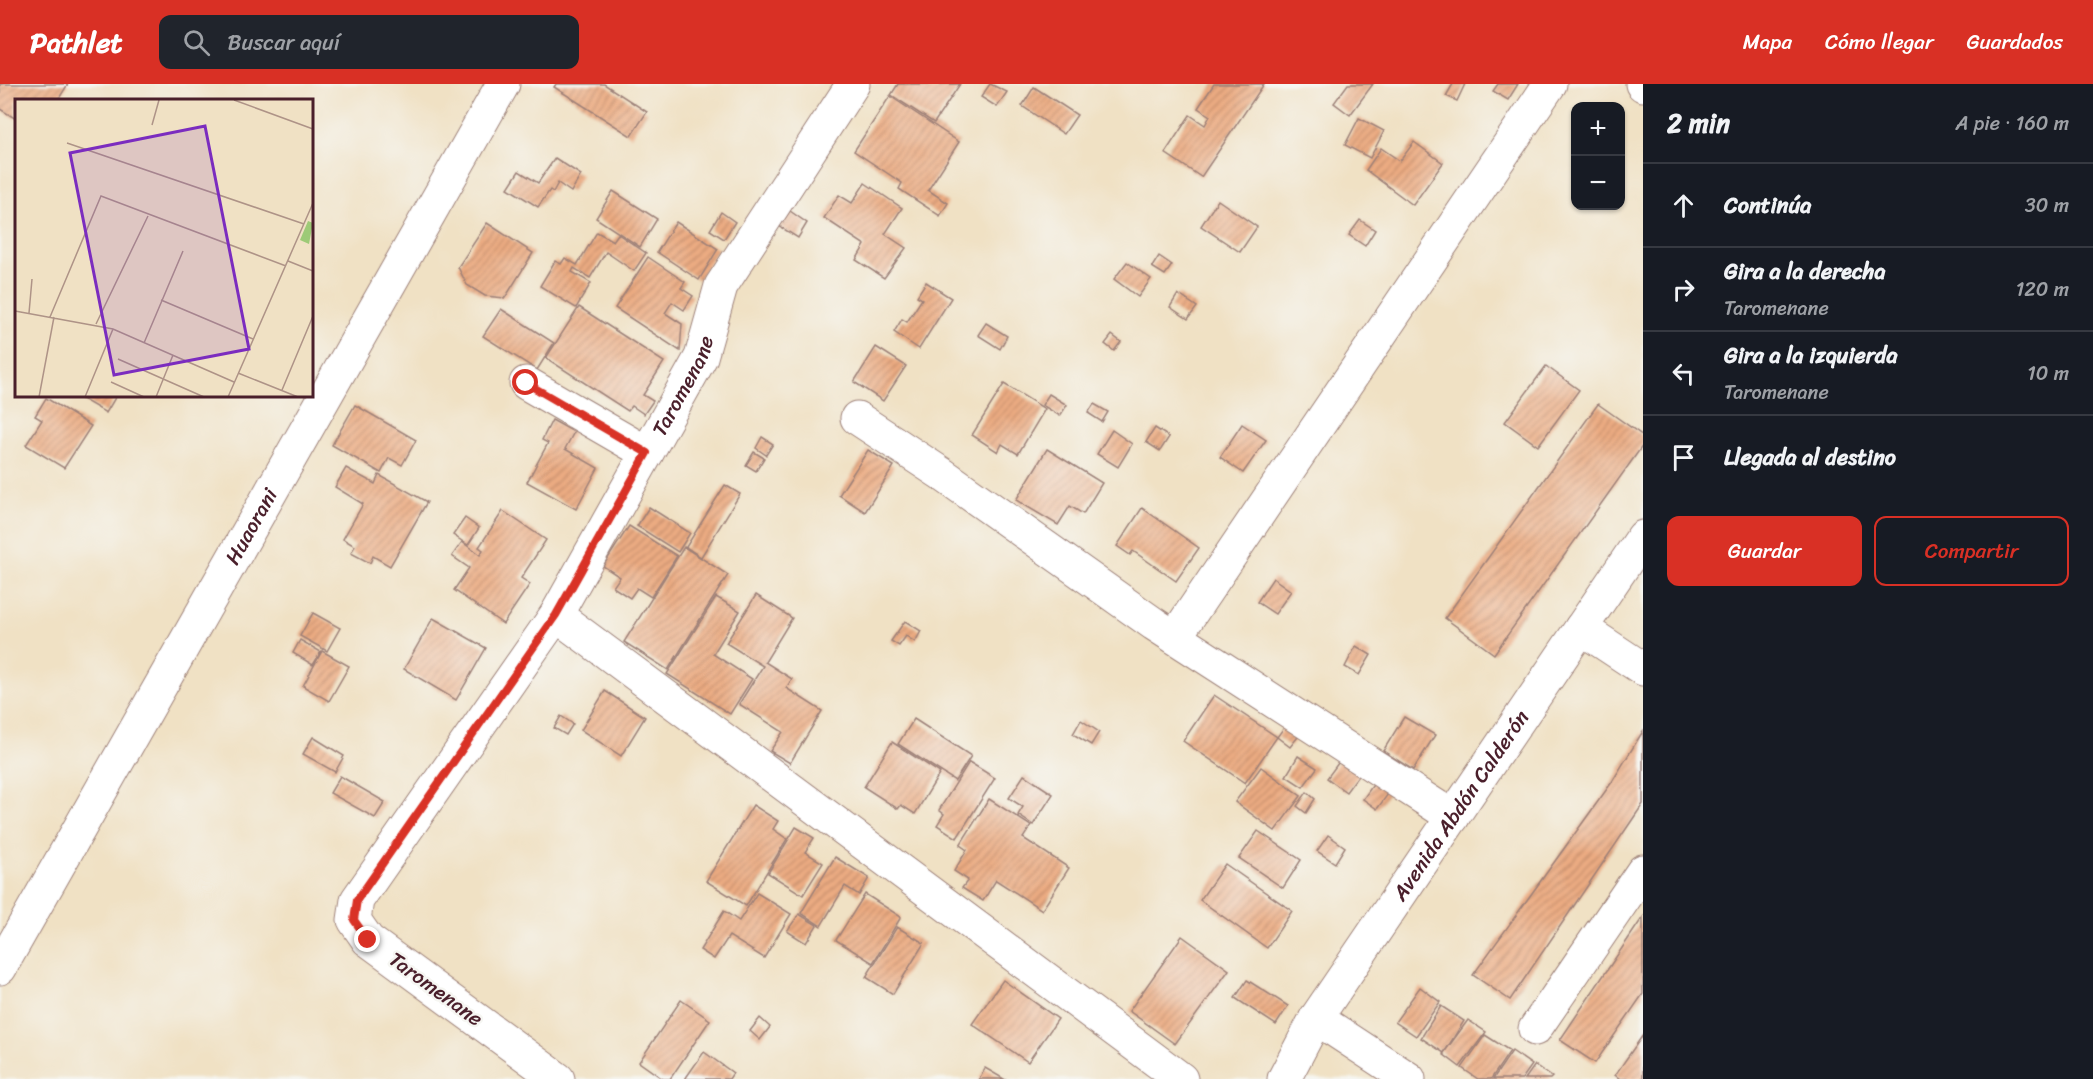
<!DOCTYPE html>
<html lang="es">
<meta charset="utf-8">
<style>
body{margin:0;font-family:Sriracha,sans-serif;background:#20242c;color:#f1f3f6}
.controls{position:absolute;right:18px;top:18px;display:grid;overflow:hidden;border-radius:12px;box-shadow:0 2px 4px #0004}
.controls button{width:54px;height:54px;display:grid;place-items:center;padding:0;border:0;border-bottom:2px solid #363941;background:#171b24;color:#f1f3f6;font:30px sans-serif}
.stop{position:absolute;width:18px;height:18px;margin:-14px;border:4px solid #d93025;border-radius:50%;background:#fff}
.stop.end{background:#d93025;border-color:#fff;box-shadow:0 2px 6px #0008}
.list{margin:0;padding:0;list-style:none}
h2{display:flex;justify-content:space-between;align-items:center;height:78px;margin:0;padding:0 24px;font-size:26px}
h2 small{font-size:20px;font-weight:400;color:#9ea1a6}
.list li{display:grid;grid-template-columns:39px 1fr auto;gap:18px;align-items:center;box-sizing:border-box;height:84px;padding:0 24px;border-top:2px solid #363941}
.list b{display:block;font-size:22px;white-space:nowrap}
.list p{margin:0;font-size:20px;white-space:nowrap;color:#9ea1a6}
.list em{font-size:20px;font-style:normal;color:#9ea1a6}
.actions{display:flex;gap:12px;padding:18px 24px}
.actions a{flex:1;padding:14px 0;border:2px solid #d93025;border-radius:12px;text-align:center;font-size:21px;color:#d93025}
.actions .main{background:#d93025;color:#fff}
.icon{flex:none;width:33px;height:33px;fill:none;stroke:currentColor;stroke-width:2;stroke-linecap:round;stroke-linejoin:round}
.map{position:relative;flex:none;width:1643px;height:995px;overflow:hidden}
header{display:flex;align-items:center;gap:36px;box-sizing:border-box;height:84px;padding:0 30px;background:#d93025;color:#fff}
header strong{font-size:28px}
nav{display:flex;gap:33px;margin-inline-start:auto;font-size:21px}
.search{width:420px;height:54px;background:#20242c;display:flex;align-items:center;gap:15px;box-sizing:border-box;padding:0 21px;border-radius:12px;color:#9ea1a6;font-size:22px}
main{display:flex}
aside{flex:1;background:#171b24}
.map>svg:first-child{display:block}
.building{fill:url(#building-hatch)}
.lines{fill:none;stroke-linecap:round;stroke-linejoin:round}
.minor-casing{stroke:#9d8078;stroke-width:35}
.minor{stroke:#fff;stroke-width:33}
.route{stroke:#d93025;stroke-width:8}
.labels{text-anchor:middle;stroke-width:5;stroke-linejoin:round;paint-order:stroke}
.street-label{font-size:21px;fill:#4a1f2b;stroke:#f6f6f2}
.inset-road{fill:none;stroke:#ae9387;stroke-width:1.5}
.view{fill:#7b2cbf;fill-opacity:0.15;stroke:#7b2cbf;stroke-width:3}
.inset-edge{fill:none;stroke:#4a1f2b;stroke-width:3}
</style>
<header>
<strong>Pathlet</strong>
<div class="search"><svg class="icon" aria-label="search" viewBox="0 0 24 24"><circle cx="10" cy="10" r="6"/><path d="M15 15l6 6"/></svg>Buscar aquí</div>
<nav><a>Mapa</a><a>Cómo llegar</a><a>Guardados</a></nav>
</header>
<main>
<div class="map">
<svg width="1643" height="995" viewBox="0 0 1643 995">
<defs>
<pattern id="building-hatch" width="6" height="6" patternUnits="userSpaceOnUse" patternTransform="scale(1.5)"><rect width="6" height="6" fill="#ecac82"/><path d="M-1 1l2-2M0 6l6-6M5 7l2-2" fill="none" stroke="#c18b6b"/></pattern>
</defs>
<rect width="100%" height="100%" fill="#f6f6f2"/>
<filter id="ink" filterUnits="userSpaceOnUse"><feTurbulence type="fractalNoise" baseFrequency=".0167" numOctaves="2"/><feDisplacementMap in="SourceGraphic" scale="12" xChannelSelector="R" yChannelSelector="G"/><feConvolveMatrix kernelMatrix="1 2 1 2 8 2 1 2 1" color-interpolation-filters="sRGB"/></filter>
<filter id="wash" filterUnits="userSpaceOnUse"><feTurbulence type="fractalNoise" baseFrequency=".008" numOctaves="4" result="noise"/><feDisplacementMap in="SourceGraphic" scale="24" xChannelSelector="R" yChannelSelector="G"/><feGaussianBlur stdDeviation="1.35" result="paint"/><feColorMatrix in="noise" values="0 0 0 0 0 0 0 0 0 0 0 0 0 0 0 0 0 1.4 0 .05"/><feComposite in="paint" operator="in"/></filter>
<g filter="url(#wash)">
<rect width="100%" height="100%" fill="#f0e1c4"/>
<g id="blocks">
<g class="building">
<polygon points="0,0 68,0 58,16 16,16 16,35 0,25"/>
<polygon points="556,0 604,0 647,28 631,52 554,3"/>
<polygon points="898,0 960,0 934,39 891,11"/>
<polygon points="990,0 1007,8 997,23 981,13"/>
<polygon points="1214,0 1264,0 1201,93 1165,69 1190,31 1205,41 1210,32 1198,24"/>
<polygon points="1348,0 1373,0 1350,31 1334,19"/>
<polygon points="1453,0 1465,0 1457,17 1446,12"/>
<polygon points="1498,0 1518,0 1508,16 1493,7"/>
<polygon points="1034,3 1077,31 1064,50 1022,22"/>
<polygon points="890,12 959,58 928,106 948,119 940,132 899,105 902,99 854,67"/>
<polygon points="1359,34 1384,47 1370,74 1345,61"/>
<polygon points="1414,58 1443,79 1413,121 1366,86 1381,64 1400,77"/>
<polygon points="555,74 581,91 571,108 558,99 553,108 550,106 538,123 508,104 519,87 538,99"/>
<polygon points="865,99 902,124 885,150 906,164 884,194 856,176 865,161 824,134 839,111 852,119"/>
<polygon points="613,107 657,135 640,163 596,134"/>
<polygon points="1218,116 1257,143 1240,168 1201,142"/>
<polygon points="790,127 807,139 798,154 779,142"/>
<polygon points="721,128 735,138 724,155 710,146"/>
<polygon points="1360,136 1375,146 1365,162 1349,151"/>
<polygon points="676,138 718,165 699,196 657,168"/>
<polygon points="487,139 533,169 505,214 485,212 467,201 458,183"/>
<polygon points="597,148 613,157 618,150 646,169 634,187 606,168 590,194 574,184 572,188 591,199 576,224 540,202 555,177 561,180 565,174 577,181"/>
<polygon points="1159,172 1172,181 1165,191 1152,183"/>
<polygon points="648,173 685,198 681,204 693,212 684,226 672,218 665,229 682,240 680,267 615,224"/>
<polygon points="1127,178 1151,195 1138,213 1114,195"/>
<polygon points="926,198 951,214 919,265 894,248 902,235 907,238 922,215 917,212"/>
<polygon points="1178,210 1197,223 1188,235 1170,223"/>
<polygon points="579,223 664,278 643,311 653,317 644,330 632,322 628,327 546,274"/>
<polygon points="501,225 554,259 537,286 483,252"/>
<polygon points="986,239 1007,252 1000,265 978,251"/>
<polygon points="1112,251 1121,258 1114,267 1105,260"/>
<polygon points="876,263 906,282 883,317 854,298"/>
<polygon points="1546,282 1579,306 1538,362 1505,338"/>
<polygon points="1004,300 1045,325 1018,370 1002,360 998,368 972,351"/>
<polygon points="1049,310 1067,321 1060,332 1042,321"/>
<polygon points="77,312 116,312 106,329"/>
<polygon points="46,314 91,342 64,384 26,361 42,336 35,332"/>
<polygon points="1094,320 1108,328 1102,338 1088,329"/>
<polygon points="1598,320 1643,352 1643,361 1494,570 1445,534"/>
<polygon points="355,321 416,356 402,381 389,374 381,389 332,361"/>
<polygon points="552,336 574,348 565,365 598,384 576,425 527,398 548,359 542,356"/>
<polygon points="1242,340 1266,356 1243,389 1220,373"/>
<polygon points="1155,344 1169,353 1160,367 1146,358"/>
<polygon points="1112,346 1132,360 1118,383 1097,370"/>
<polygon points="762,353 773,360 766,371 756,364"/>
<polygon points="1047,365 1102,399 1083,430 1070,422 1058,441 1016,416"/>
<polygon points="868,366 894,382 865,428 839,411"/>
<polygon points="754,368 764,374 756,387 746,381"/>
<polygon points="346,384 375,400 379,391 427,418 390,482 373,472 370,479 351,469 355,462 343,455 363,420 335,403"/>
<polygon points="725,401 740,410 701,473 686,463"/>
<polygon points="649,423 690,449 678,468 637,442"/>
<polygon points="1142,424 1199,464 1176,497 1133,467 1130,471 1117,462"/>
<polygon points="503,427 546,456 521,494 530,500 503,540 454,506 469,484 452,472 462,458 480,471 483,466 479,463"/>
<polygon points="465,434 479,444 468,461 453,451"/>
<polygon points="629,442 677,472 651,513 637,504 630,514 613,503 620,493 603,482"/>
<polygon points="684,463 728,491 668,586 624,558"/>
<polygon points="1273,494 1291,507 1275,530 1257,518"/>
<polygon points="756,511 792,534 765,578 792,595 786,604 822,627 790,679 770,667 783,648 739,620 763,582 726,559"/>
<polygon points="716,513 740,527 713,570 752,595 730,630 667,590"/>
<polygon points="313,529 340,544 327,567 300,552"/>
<polygon points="433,534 486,564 456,616 404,585"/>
<polygon points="905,537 921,547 915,558 906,552 899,562 891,557"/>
<polygon points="300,556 321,568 313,581 293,569"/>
<polygon points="1356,562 1371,571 1359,591 1345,583"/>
<polygon points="322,567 349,582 329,617 303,602"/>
<polygon points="605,607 645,633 621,672 581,646"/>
<polygon points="1214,611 1277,653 1245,699 1183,657"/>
<polygon points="561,632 573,640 566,651 554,644"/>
<polygon points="1404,633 1435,651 1413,686 1383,667"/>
<polygon points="914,635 971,672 955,697 898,660"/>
<polygon points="1081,636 1099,648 1091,661 1073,650"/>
<polygon points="1288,638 1301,649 1290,663 1277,653"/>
<polygon points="1643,647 1643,720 1510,916 1473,891 1612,698"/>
<polygon points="313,653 344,672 335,688 303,670"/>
<polygon points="892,658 940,689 915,730 901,721 898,725 864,703"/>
<polygon points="1344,671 1363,685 1346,708 1327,694"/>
<polygon points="1298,672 1317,684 1303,703 1286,692"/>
<polygon points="969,678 995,694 957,754 937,741 944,730 939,726"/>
<polygon points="1261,683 1301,712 1275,747 1235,718"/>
<polygon points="1024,691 1053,710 1033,741 1018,731 1023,723 1009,714"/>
<polygon points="340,692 385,718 375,734 330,709"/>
<polygon points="1377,695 1391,706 1377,725 1363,715"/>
<polygon points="1307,708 1315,715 1306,729 1297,722"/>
<polygon points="989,715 1031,742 1023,754 1069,784 1042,826 996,796 983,817 962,804 968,796 954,787 967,766 960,761"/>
<polygon points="753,721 778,737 773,745 787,755 746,822 706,797"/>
<polygon points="796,743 814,754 805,768 823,779 803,811 768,789"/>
<polygon points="1258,747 1301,776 1283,804 1239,774"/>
<polygon points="1328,751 1345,763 1335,779 1317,767"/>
<polygon points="835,773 869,794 859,811 845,802 821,842 801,829"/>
<polygon points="1225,780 1292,827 1267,864 1200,816"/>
<polygon points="757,809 791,830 764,874 729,852 714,875 700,866 724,827 739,837"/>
<polygon points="865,810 901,833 873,879 836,856"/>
<polygon points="799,830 817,841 806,859 787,847"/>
<polygon points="1643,833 1643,910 1595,979 1560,956"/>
<polygon points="897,843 924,859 893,910 866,893"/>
<polygon points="1182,852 1229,886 1175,960 1129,927"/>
<polygon points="1003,896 1058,935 1028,978 972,940"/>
<polygon points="1247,896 1288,922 1276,941 1235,914"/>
<polygon points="1420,903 1440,918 1416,952 1395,938"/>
<polygon points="681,916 710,936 670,995 663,995 639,978"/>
<polygon points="1441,922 1464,937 1444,969 1421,954"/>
<polygon points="760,934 770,943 760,956 750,947"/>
<polygon points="1468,936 1486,948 1460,983 1443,970"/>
<polygon points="1485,951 1510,967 1491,995 1478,995 1462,984"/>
<polygon points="1643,951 1643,995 1620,995 1615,991"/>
<polygon points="1512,967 1532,981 1522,995 1493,995"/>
<polygon points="704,968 733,989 729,995 685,995"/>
<polygon points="1535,981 1552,993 1550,995 1525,995"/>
<polygon points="985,984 1004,995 979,995"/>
</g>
</g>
</g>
<g filter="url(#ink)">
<use href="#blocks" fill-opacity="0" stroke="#9d8078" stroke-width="1.5"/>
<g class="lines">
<defs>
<g id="minor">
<polyline points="1642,0 1643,1"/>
<polyline points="526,299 647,369"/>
<polyline points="857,334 942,390 1154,540 1453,733"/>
<polyline points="556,531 1181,995"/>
<polyline points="1581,544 1643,585"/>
<polyline points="1175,553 1550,0"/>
<path id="s1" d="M 0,884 L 503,0"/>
<polyline points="1316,934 1409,995"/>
<polyline points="1535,945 1643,787"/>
<path id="s2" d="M 558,995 L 368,856 L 354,836 L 357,816 L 556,531 L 701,273 L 721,202 L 853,0"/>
<path id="s3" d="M 1284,995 L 1316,934 L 1643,453"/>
</g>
</defs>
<use href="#minor" class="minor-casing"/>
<use href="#minor" class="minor"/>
</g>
</g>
<g class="lines" filter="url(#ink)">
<polyline class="route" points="368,856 354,836 357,816 556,531 647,369 526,299"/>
</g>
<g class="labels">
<g class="street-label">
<text dy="7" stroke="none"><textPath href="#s2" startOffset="890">Taromenane</textPath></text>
<text dy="7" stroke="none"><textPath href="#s1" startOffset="508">Huaorani</textPath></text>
<text dy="7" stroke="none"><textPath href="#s3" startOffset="326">Avenida Abdón Calderón</textPath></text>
<text transform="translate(436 905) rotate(36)" y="7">Taromenane</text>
</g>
</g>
<g transform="translate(15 15)">
<rect width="298" height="298" fill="#f0e1c4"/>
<path d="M 293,122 L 298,124 L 294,145 L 285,141 Z" fill="#9dca77"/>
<path class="inset-road" d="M 219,1 L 298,30M 137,26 L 144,1M 52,44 L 289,125M 273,162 L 298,172M 146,201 L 238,240M 0,212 L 98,230 L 219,283M 14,214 L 17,180M 35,218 L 86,97 L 271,167M 81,225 L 133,117M 129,244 L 168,152M 103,260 L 189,298M 223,274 L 283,298M 96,283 L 129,298M 267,291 L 298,217M 24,298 L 39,218M 70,298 L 98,230M 141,298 L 158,256M 213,298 L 298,104"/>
<path class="view" d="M 190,27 L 234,250 L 99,276 L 55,54 Z"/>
<rect width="298" height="298" class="inset-edge"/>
</g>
</svg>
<div class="controls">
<button>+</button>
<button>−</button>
</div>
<div class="stop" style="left:526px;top:299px"></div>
<div class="stop end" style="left:368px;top:856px"></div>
</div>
<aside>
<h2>2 min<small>A pie · 160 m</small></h2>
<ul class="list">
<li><svg class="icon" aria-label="ahead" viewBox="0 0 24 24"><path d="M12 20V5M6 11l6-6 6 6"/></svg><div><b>Continúa</b></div><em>30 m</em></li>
<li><svg class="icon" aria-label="right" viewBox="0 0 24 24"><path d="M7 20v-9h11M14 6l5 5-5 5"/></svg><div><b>Gira a la derecha</b><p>Taromenane</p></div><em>120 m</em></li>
<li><svg class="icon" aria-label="left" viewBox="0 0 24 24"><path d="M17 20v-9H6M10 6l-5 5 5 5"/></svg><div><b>Gira a la izquierda</b><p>Taromenane</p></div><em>10 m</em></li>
<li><svg class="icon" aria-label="arrive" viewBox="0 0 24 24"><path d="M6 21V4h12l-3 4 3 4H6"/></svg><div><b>Llegada al destino</b></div></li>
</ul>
<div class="actions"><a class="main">Guardar</a><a>Compartir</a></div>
</aside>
</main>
